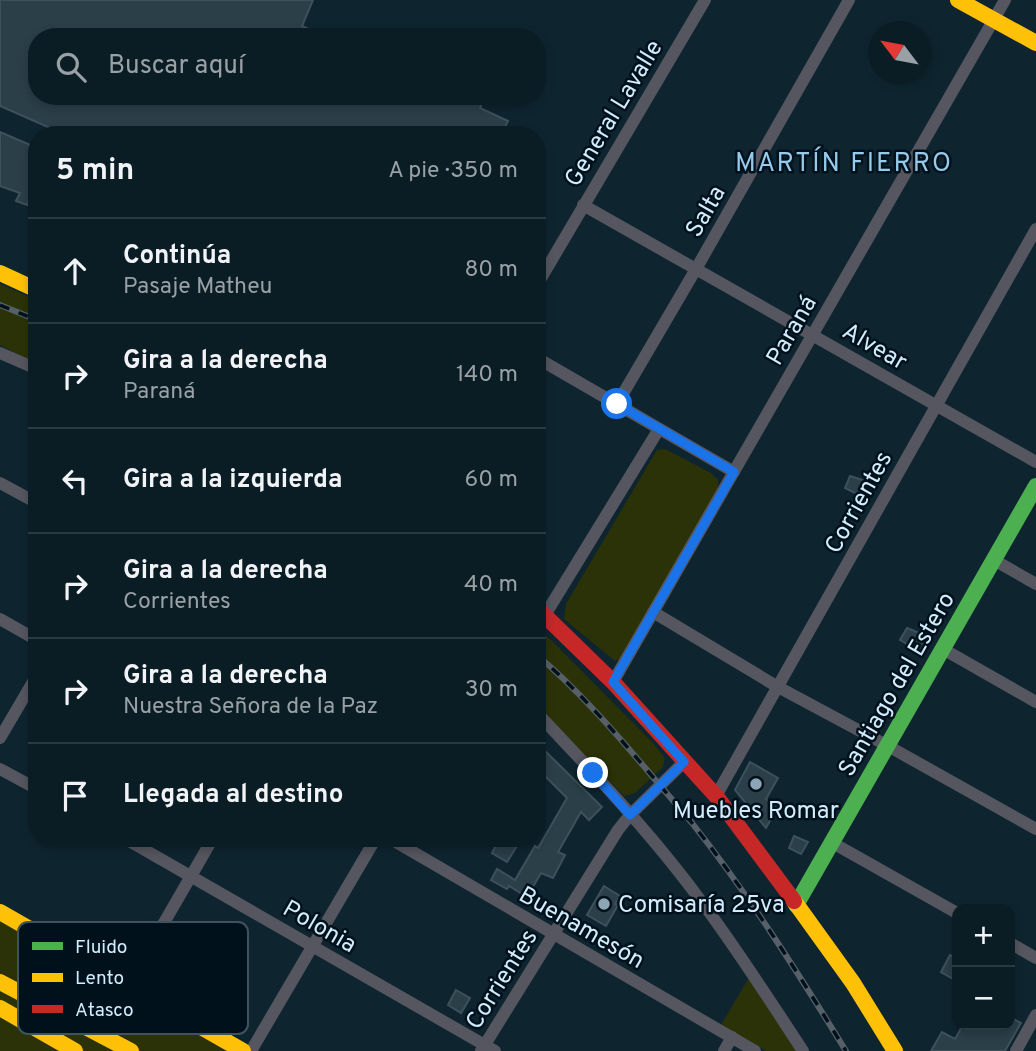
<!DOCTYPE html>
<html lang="es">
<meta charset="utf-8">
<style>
body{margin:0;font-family:Overpass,sans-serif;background:#182931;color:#f1f3f6}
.controls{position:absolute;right:21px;bottom:21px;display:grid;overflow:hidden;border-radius:14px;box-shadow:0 4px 10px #0003}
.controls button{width:63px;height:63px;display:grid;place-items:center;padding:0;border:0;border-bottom:2px solid #2a3a41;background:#0a1c24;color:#f1f3f6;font:35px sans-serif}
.compass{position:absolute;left:868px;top:21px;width:63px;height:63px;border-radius:50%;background:#0a1c24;box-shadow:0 4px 10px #0003;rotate:302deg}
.stop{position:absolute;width:21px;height:21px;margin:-16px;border:5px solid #1a73e8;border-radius:50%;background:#fff}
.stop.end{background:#1a73e8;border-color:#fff;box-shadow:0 2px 7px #0008}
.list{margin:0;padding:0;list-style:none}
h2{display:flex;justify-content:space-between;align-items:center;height:91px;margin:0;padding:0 28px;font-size:30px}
h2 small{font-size:23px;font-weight:400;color:#99a1a6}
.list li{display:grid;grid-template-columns:46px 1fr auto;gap:21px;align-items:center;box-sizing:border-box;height:105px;padding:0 28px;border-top:2px solid #2a3a41}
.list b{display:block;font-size:26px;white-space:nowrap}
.list p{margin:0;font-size:23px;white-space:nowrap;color:#99a1a6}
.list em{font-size:23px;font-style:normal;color:#99a1a6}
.icon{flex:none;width:38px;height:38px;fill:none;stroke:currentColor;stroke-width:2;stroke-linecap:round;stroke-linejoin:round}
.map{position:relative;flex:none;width:1036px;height:1051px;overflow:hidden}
.search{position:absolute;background:#0a1c24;box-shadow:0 4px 10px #0003;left:28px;top:28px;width:518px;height:77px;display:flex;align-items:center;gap:18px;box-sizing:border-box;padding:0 24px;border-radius:28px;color:#99a1a6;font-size:26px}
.panel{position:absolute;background:#0a1c24;box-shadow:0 4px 10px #0003;left:28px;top:126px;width:518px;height:721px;border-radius:28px}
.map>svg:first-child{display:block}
.green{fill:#2b3207}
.building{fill:#2b3f49;stroke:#3d515b;stroke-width:2}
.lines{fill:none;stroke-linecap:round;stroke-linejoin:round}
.street{stroke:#555660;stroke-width:12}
.fast{stroke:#4caf50;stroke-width:16}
.slow{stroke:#ffc107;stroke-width:16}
.jam{stroke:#c62828;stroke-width:16}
.rail-casing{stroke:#576069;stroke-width:6}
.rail{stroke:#00111c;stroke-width:3.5;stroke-dasharray:10;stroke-linecap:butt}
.route{stroke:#1a73e8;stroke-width:9}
.poi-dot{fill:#8da6b5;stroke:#00111c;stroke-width:2.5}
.labels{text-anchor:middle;stroke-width:5;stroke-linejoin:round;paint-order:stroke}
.street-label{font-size:24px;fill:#d1ecfc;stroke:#00111c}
.poi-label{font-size:24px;fill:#d1ecfc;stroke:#00111c}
.neighbourhood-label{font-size:26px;letter-spacing:2px;fill:#95caea;stroke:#00111c}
.key{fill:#00111c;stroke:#3f535f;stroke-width:2}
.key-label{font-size:19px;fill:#d1ecfc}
</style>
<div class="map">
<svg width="1036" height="1051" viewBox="0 0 1036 1051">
<rect width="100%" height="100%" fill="#0e2530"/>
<g class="green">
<polygon points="0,284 37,300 37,364 0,345"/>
<polygon points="665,449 711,473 718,480 718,489 623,658 615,661 564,619 566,604 657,450"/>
<polygon points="537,628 551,640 653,743 665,758 663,767 635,793 624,796 537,705"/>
<polygon points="0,912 243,1051 0,1051"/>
<polygon points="750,976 797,1051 766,1051 721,1025"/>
</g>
<g class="building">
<polygon points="0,0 313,0 302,26 325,37 37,37 37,96 485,96 480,108 508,121 501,135 66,135 0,106"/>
<polygon points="0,132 37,148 37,199 31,197 27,205 16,201 20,193 0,186"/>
<polygon points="850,476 866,481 859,495 845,488"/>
<polygon points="907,628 929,637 921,652 900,640"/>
<polygon points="537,743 602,807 589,820 581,812 558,852 565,855 553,878 541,873 527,897 509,886 507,889 491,880 497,869 515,880 535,846 538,848 567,798 537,768"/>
<polygon points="750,762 778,778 766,799 777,808 766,828 735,790"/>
<polygon points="794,836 808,842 801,854 789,848"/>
<polygon points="485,838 522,838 507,862 492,853 496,845"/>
<polygon points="604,886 620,896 615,904 618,905 606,926 587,915"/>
<polygon points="950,955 957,959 957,981 941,972"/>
<polygon points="456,990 470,998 461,1013 448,1005"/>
<polygon points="1010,1017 1021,1023 1005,1051 931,1051 942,1032 955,1039 963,1025 1010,1025"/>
</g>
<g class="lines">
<g class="street">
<polyline points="583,205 1036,462"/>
<polyline points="537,285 705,0"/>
<polyline points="0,353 37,369"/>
<polyline points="537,358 734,472"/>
<polyline points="617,404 696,269 849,0"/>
<polyline points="0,483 37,503"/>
<polyline points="994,560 1036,584"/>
<polyline points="653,612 778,687 888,746 1036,829"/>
<polyline points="545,615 659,429"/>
<polyline points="0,619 37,640"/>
<polyline points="943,649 1036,702"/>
<polyline points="613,682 1005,0"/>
<path d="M 537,713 C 592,771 647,829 695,893 C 734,944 768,998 803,1051"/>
<polyline points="0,738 37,675"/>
<polyline points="0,769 37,789"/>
<polyline points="716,796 1036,229"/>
<polyline points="124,838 495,1051"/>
<polyline points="389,838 755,1051"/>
<polyline points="831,842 957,913"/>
<polyline points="1010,943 1036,958"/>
<polyline points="128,985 213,838"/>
<polyline points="251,1051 376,838"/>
<polyline points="481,1051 618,830 630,815 684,762"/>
<polyline points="724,1051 732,1037"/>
<polyline points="1016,1051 1036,1015"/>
</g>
<polyline class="fast" points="796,905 1036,486"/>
<g class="slow">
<polyline points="958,0 1036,43"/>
<polyline points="0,273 37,290"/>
<polyline points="794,901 853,983 895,1051"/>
<polyline points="0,912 243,1051"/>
<polyline points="0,982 131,1051"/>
<polyline points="0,1008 75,1051"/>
</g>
<polyline class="jam" points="537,608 613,682 716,796 794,901"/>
<defs>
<g id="rail">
<polyline points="0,305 37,320"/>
<path d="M 537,655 C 577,689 613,730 647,770 C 662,788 677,805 692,823 C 749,895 798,973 846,1051"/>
</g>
</defs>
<use href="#rail" class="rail-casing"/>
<use href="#rail" class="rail"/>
</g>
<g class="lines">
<polyline class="route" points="593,773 630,815 684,762 613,682 734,472 617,404"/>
</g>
<g class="poi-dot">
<circle cx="756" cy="784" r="7"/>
<circle cx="604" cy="904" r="7"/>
</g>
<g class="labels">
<g class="street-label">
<text transform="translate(613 113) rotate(-59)" y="8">General Lavalle</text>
<text transform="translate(705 211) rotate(-60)" y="8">Salta</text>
<text transform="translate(791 330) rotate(-60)" y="8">Paraná</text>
<text transform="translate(875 346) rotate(30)" y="8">Alvear</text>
<text transform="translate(858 502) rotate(-61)" y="8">Corrientes</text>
<text transform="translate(896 684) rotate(-60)" y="8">Santiago del Estero</text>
<text transform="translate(320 926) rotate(30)" y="8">Polonia</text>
<text transform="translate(582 927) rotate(30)" y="8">Buenamesón</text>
<text transform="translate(501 979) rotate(-58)" y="8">Corrientes</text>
</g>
<g class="poi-label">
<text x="756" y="818">Muebles Romar</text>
<text x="618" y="912" text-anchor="start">Comisaría 25va</text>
</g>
<g class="neighbourhood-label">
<text x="844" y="171">MARTÍN FIERRO</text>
</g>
</g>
<rect x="18" y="922" width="230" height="112" rx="10" class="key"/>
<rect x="32" y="942" width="31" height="8" fill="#4caf50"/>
<rect x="32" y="973" width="31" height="9" fill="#ffc107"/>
<rect x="32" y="1005" width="31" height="8" fill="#c62828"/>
<g class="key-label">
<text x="75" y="953">Fluido</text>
<text x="75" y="984">Lento</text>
<text x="75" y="1016">Atasco</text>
</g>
</svg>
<div class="controls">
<button>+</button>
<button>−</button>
</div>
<svg class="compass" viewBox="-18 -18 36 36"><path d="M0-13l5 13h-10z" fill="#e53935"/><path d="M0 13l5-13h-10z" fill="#99a1a6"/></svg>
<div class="stop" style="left:617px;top:404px"></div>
<div class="stop end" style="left:593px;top:773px"></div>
<div class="search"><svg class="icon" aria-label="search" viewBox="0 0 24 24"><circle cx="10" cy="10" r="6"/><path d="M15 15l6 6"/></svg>Buscar aquí</div>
<section class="panel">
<h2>5 min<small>A pie · 350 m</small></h2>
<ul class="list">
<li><svg class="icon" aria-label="ahead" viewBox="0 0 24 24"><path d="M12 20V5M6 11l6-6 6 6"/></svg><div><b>Continúa</b><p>Pasaje Matheu</p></div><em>80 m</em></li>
<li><svg class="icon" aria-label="right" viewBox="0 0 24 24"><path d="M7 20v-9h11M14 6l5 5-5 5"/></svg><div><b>Gira a la derecha</b><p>Paraná</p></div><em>140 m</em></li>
<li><svg class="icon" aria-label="left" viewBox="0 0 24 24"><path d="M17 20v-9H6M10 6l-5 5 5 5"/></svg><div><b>Gira a la izquierda</b></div><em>60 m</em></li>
<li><svg class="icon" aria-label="right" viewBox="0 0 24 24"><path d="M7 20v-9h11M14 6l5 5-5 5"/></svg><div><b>Gira a la derecha</b><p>Corrientes</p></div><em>40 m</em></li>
<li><svg class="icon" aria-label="right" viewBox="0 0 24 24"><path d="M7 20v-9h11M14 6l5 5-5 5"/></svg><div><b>Gira a la derecha</b><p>Nuestra Señora de la Paz</p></div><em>30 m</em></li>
<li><svg class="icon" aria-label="arrive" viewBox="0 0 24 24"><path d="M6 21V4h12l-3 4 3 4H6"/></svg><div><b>Llegada al destino</b></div></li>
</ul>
</section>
</div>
